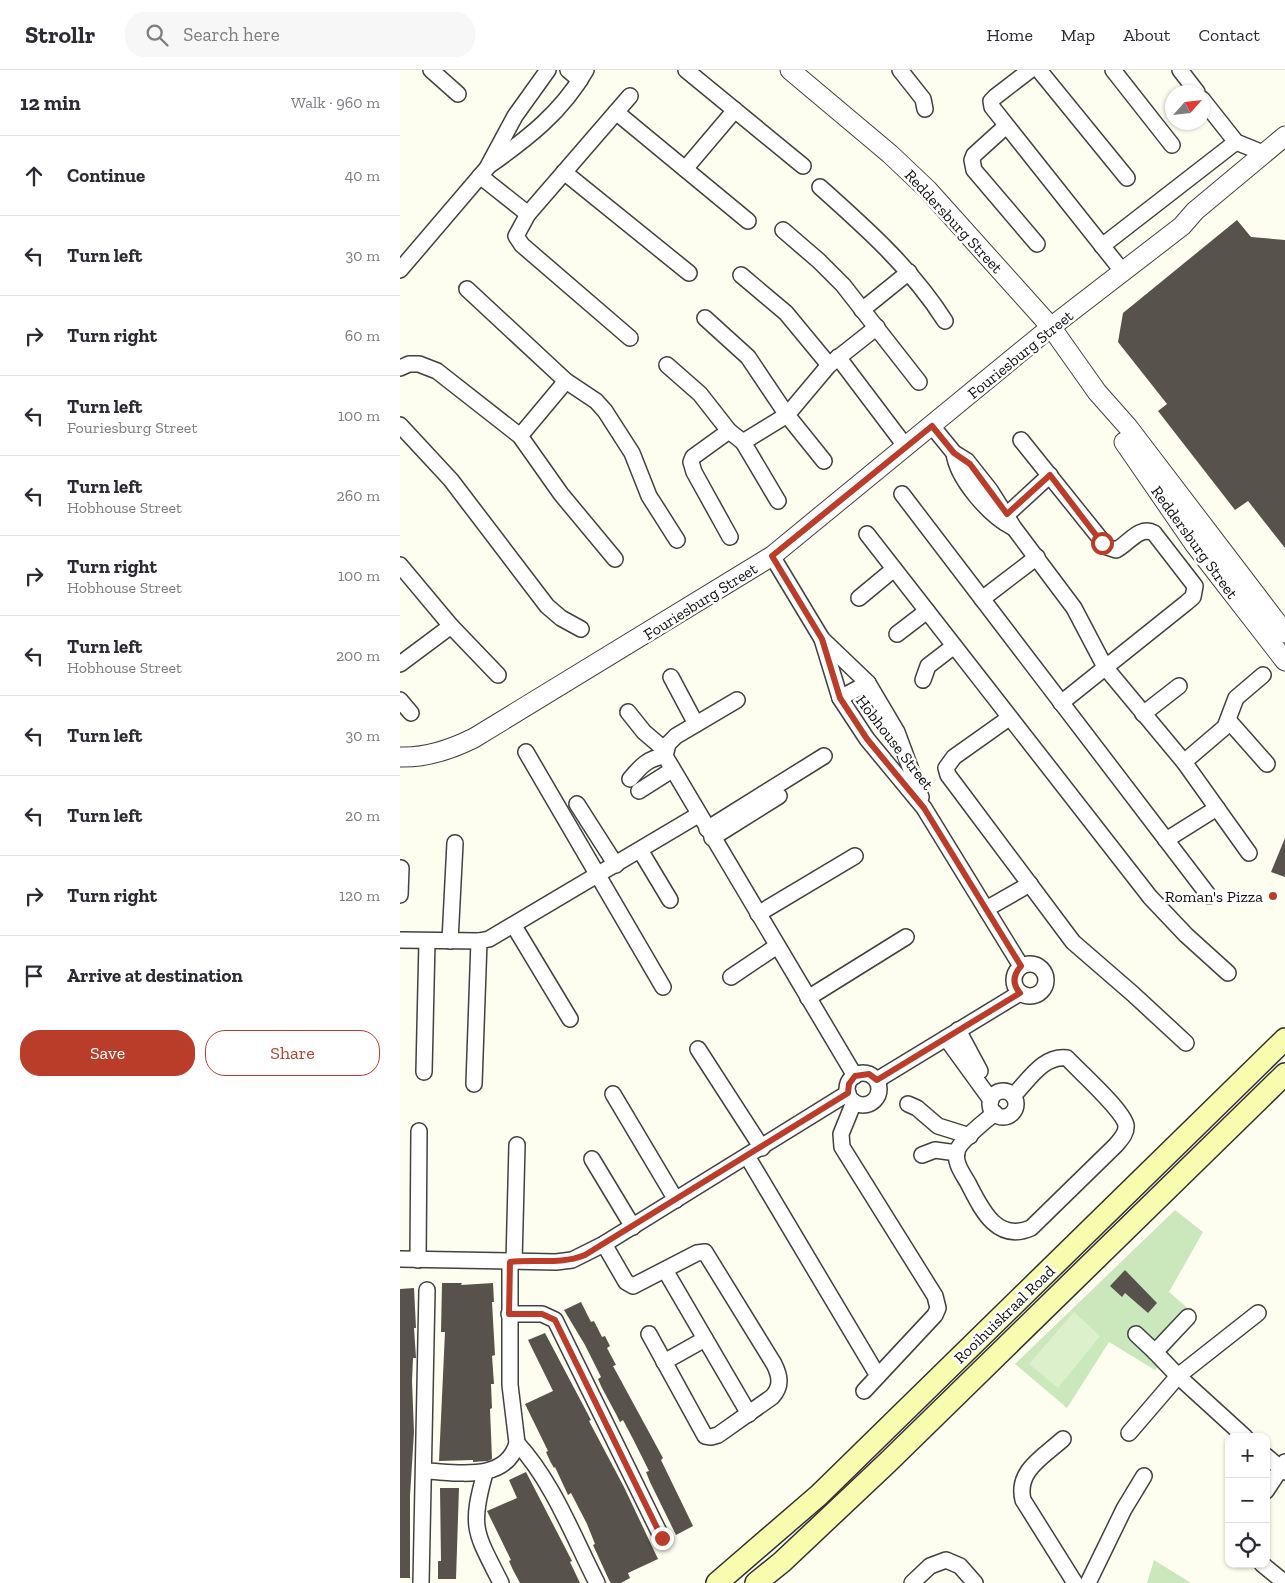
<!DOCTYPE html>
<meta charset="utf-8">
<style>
body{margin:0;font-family:"Zilla Slab",serif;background:#f7f7f7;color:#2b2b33}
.controls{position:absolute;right:15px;bottom:15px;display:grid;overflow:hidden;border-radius:10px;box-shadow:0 1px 4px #0004}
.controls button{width:45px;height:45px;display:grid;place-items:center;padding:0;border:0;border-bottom:1px solid #e1e1e2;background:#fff;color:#2b2b33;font:25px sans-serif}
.compass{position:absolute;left:765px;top:15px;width:45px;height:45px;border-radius:50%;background:#fff;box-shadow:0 1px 4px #0004;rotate:63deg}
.stop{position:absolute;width:15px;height:15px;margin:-11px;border:4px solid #ba3d2a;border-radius:50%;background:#fff}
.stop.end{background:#ba3d2a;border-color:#fff;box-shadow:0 1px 5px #0008}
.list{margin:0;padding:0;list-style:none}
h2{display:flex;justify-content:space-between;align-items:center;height:65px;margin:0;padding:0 20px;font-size:21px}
h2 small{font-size:16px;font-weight:400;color:#7c7c81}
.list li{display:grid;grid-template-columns:32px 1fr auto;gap:15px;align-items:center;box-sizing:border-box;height:80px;padding:0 20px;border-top:1px solid #e1e1e2}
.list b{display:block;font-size:19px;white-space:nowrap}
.list p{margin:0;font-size:16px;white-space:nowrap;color:#7c7c81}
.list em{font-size:16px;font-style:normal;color:#7c7c81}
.actions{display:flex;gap:10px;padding:15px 20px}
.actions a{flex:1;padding:11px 0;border:1px solid #ba3d2a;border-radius:20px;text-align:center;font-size:18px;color:#ba3d2a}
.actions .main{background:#ba3d2a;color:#fff}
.icon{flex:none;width:28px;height:28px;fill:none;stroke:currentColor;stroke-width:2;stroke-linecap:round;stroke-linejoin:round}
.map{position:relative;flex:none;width:885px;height:1513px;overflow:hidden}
header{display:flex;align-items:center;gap:30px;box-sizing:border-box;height:70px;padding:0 25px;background:#fff;border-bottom:1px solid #e1e1e2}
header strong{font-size:24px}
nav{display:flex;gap:28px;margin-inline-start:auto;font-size:18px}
.search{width:350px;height:45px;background:#f7f7f7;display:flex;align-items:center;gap:12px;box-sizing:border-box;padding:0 18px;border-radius:20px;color:#7c7c81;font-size:19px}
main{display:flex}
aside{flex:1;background:#fff}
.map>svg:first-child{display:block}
.green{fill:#cae8bb}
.pitch{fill:#ddf0cc}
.building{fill:#57524b}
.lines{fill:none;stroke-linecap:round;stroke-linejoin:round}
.minor-casing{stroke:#414141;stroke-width:18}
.tertiary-casing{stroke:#414141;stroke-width:21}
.secondary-casing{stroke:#303030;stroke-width:24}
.minor{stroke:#fff;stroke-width:15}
.tertiary{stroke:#fff;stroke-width:19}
.secondary{stroke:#f7fcae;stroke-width:21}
.route{stroke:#ba3d2a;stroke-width:6}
.poi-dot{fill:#ba3d2a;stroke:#fff;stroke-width:2}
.labels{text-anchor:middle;stroke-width:5;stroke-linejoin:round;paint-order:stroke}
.street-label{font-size:16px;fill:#0e0e0e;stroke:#fff}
.poi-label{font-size:16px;fill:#0e0e0e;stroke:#fff;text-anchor:end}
</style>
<header>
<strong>Strollr</strong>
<div class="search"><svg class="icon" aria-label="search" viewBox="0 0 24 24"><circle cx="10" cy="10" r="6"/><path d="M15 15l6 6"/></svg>Search here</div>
<nav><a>Home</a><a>Map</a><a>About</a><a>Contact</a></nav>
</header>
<main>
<aside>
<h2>12 min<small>Walk · 960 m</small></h2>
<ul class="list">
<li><svg class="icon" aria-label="ahead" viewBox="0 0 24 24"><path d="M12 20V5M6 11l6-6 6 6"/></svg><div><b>Continue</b></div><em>40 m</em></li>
<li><svg class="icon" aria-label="left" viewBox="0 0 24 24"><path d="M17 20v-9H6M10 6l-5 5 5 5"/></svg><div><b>Turn left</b></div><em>30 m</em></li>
<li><svg class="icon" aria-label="right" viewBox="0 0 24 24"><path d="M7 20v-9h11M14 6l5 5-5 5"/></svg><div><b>Turn right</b></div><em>60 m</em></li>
<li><svg class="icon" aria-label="left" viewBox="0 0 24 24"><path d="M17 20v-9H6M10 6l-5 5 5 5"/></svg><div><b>Turn left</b><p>Fouriesburg Street</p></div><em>100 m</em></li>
<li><svg class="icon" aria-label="left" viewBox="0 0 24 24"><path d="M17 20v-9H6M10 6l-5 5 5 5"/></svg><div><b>Turn left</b><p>Hobhouse Street</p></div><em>260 m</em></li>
<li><svg class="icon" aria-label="right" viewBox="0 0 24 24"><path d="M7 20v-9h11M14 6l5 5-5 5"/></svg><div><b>Turn right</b><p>Hobhouse Street</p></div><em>100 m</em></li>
<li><svg class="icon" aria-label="left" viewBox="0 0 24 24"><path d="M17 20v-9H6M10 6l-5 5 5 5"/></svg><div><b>Turn left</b><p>Hobhouse Street</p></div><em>200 m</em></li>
<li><svg class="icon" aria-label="left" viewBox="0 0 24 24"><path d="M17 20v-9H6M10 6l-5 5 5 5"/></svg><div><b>Turn left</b></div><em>30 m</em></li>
<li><svg class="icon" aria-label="left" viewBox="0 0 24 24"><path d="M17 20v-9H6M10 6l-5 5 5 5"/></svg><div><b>Turn left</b></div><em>20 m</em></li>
<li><svg class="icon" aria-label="right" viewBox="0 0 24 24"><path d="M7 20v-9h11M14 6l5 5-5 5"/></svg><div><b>Turn right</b></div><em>120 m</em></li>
<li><svg class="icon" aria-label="arrive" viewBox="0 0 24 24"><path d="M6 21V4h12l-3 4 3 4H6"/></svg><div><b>Arrive at destination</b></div></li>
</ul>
<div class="actions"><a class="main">Save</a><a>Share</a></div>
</aside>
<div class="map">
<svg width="885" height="1513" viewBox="0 0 885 1513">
<rect width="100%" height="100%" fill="#fefef0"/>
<g class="green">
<polygon points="775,1140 803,1162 769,1222 797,1246 755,1300 709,1272 667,1338 615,1294"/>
<polygon points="754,1490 791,1513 747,1513"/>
</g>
<polygon class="pitch" points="674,1242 700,1266 658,1318 629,1294"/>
<g class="building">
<polygon points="837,150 851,167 885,170 885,478 848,431 835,440 758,341 767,334 718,272 723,243"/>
<polygon points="885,768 885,807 871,802"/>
<polygon points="725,1200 757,1233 748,1243 725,1223 722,1227 710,1216"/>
<polygon points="42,1213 62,1213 61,1215 93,1213 94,1232 92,1232 95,1285 92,1286 94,1314 91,1314 92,1338 90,1339 92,1389 88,1391 73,1392 73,1390 39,1391 45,1262 41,1262"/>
<polygon points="14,1218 16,1258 14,1258 16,1288 13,1288 12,1311 14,1362 10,1426 10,1508 0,1508 0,1219"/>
<polygon points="181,1232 191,1252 194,1251 202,1267 205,1266 210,1276 207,1278 216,1295 213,1296 263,1388 261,1390 293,1456 276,1465 250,1412 246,1402 249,1401 233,1369 223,1350 220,1352 216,1344 202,1318 198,1309 201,1307 185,1275 164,1240"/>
<polygon points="145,1263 191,1350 189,1351 224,1417 258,1489 228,1503 230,1508 221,1513 211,1513 209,1510 193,1475 195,1474 187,1454 171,1423 168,1425 155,1397 154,1398 150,1391 146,1382 148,1381 125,1334 153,1321 128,1270"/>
<polygon points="126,1402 172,1491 170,1492 180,1513 120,1513 113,1500 109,1491 111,1490 87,1441 117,1428 109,1410"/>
<polygon points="40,1418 59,1418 56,1509 38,1509 38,1491 41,1491"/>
</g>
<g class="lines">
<defs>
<g id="minor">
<polyline points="31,0 58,24"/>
<polyline points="168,0 180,10"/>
<polyline points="286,0 403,96"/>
<polyline points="500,0 523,29 525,39"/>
<polyline points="630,0 595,27 591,31 592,37 723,202"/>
<polyline points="639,0 727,108"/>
<polyline points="713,0 772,75"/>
<polyline points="780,0 797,22"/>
<polyline points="230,26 128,144 116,166 122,175 230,268"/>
<polyline points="802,29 836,72 863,83"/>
<polyline points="216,42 348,151"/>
<polyline points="606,56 574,85 572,90 574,100 637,174"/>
<path d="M 90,95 C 128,68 162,42 186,0"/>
<polyline points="285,99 335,40"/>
<polyline points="164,102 289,203"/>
<polyline points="80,106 128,144"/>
<path d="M 420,117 C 466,158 512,199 545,251"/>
<polyline points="383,160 419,191 443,215 519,312"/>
<polyline points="702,176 836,72"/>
<polyline points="0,200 87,98 115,46 148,0"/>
<polyline points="341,205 386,243 429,295"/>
<polyline points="67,219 166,311 196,331 205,341 232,383 249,426 277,470"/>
<polyline points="462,240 509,202"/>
<polyline points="305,248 348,287 387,345 424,391"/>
<polyline points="438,287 506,377"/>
<polyline points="267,295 300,324 329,361"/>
<polyline points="0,298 9,294 19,294 37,301 120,366 161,424 215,489"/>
<polyline points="0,355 51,410 147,536 161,548 181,559"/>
<polyline points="532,356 554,383 567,391 590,420 614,458 674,538 705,597 784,692 849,783"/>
<polyline points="120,366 166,311"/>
<path d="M 621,370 L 707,477 L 716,480 C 728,474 740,455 754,463 L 795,516 L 793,527 L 786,533 L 661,633"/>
<polyline points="343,372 378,431"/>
<path d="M 554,383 C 557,409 590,446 612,457"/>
<polyline points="502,424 809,826"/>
<polyline points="601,450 650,405"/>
<polyline points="467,464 750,827 786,865 828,903"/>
<polyline points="330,467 294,402 291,392 293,387 329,361 343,372 387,345 429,295 477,257"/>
<polyline points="372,486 422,569 440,628 467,669 524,738 621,896"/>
<polyline points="0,495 51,556 98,605"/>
<polyline points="459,528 494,499"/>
<polyline points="582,529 637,487"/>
<polyline points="497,564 527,541"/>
<polyline points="422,569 468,613 497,662 521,727"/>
<polyline points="0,594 51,556"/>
<polyline points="271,607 296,654"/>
<polyline points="523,610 528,596 554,576"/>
<polyline points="440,628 468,613"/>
<polyline points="0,630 11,643"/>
<polyline points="337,630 276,666 268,674 265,686 455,1006"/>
<polyline points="228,642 244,662 265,680"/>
<polyline points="743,644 779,616"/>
<polyline points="609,648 554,687 546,698 548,705 673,872 733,924 786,973"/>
<polyline points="829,651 867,694"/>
<polyline points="126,682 263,917"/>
<polyline points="784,692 825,657 836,628 863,605"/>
<path d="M 230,709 C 241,696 248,688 265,686"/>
<polyline points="239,721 272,700"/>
<polyline points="177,734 216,795"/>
<polyline points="307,759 424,686"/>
<polyline points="312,768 379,726"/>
<polyline points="766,770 817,738"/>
<polyline points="240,780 270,830"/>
<polyline points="0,825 1,798"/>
<polyline points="586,839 630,814"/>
<polyline points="358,844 455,786"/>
<polyline points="114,856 170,949"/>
<polyline points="0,870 79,871 89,869 298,745"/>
<polyline points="50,871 55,773"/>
<circle cx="630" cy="910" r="16"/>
<polyline points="331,907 377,876"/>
<polyline points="408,928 506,867"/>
<polyline points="558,960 580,1001"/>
<polyline points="546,968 591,1030"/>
<polyline points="298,979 362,1078"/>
<polyline points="24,1002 27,871"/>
<circle cx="463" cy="1019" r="16"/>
<polyline points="477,1010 620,923"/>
<polyline points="74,1014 79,871"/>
<circle cx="603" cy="1034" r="13"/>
<polyline points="213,1024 276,1130"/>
<polyline points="454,1032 441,1064 442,1077 535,1226 538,1238 535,1245 464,1321"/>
<polyline points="508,1034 517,1038 538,1056 570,1066"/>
<path d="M 595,1043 C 586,1050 560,1071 557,1081 C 554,1093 563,1104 568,1113 C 581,1138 596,1173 631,1158 L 716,1075 C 721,1069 727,1063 726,1055 C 723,1040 679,1001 667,988 C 643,985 629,1010 613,1026"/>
<polyline points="522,1085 535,1080 557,1083"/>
<polyline points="347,1086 478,1306"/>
<polyline points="192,1089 233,1157"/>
<path d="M 204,1174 L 226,1212 L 233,1216 L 297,1183 L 305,1182 L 374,1294 C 380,1306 382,1316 372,1327 L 318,1365 L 311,1367 L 305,1366 L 249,1264"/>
<polyline points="0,1189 156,1192 172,1190 204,1174 448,1023"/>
<polyline points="18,1190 19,1061"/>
<polyline points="114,1192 117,1075"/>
<polyline points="265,1200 349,1344"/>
<polyline points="109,1244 142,1244 155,1250 262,1468"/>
<polyline points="736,1264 755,1282 788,1247"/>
<polyline points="755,1282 778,1306 845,1367"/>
<polyline points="264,1292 305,1269"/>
<polyline points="729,1363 778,1306 858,1243"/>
<path d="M 663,1369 C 643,1387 616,1401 623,1430 L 675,1513"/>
<path d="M 117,1373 C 153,1412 173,1466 197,1513"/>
<polyline points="866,1386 885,1402"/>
<path d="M 25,1401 C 56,1402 106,1413 117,1373 L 110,1315 L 110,1192"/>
<path d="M 85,1403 C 69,1459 76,1463 101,1513"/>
<polyline points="866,1421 885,1392"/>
<polyline points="862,1494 885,1513"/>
<polyline points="21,1513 27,1220"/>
<polyline points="512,1513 530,1496 546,1490 560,1496 575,1513"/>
<polyline points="688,1513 724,1439 744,1406"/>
</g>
<g id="tertiary">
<polyline points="390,0 490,84 528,120 651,257 697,322 728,357 885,563"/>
<polyline points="724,372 795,475 885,591"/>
<path d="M 0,687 C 26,688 52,679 74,668 L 372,486 L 651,257 L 782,156 L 795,141 L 885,66"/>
</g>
<g id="secondary">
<polyline points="317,1513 419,1425 885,969"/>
<polyline points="356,1513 382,1492 487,1393 885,1004"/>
</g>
</defs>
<use href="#minor" class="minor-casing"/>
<use href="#tertiary" class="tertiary-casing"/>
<use href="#secondary" class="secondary-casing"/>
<use href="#minor" class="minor"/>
<use href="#tertiary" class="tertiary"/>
<use href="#secondary" class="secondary"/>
</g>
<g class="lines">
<path class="route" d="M 262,1468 L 155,1250 L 142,1244 L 109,1244 L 110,1192 C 136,1189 160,1195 185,1185 L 448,1023 L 449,1014 L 455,1006 L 469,1004 L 477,1010 L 620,923 C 612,914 613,905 621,896 L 524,738 L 467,669 L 440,628 L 422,569 L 372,486 L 532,356 L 554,383 L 570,394 L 607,444 L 650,405 L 702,473"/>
</g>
<circle class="poi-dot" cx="873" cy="826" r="5"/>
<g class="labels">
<g class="street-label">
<text transform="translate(554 151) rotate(47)" y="6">Reddersburg Street</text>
<text transform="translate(620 284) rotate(-39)" y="6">Fouriesburg Street</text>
<text transform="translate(795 472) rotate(54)" y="6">Reddersburg Street</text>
<text transform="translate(300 531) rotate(-32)" y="6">Fouriesburg Street</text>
<text transform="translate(495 672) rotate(52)" y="6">Hobhouse Street</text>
<text transform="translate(604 1244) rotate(-44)" y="6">Rooihuiskraal Road</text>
</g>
<g class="poi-label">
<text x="863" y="832">Roman's Pizza</text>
</g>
</g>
</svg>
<div class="controls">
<button>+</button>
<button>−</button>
<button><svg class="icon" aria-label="locate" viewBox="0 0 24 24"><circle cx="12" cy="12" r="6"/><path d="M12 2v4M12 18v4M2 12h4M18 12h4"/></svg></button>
</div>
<svg class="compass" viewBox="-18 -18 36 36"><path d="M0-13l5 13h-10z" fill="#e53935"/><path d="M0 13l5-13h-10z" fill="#7c7c81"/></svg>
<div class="stop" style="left:702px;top:473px"></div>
<div class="stop end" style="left:262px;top:1468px"></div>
</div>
</main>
